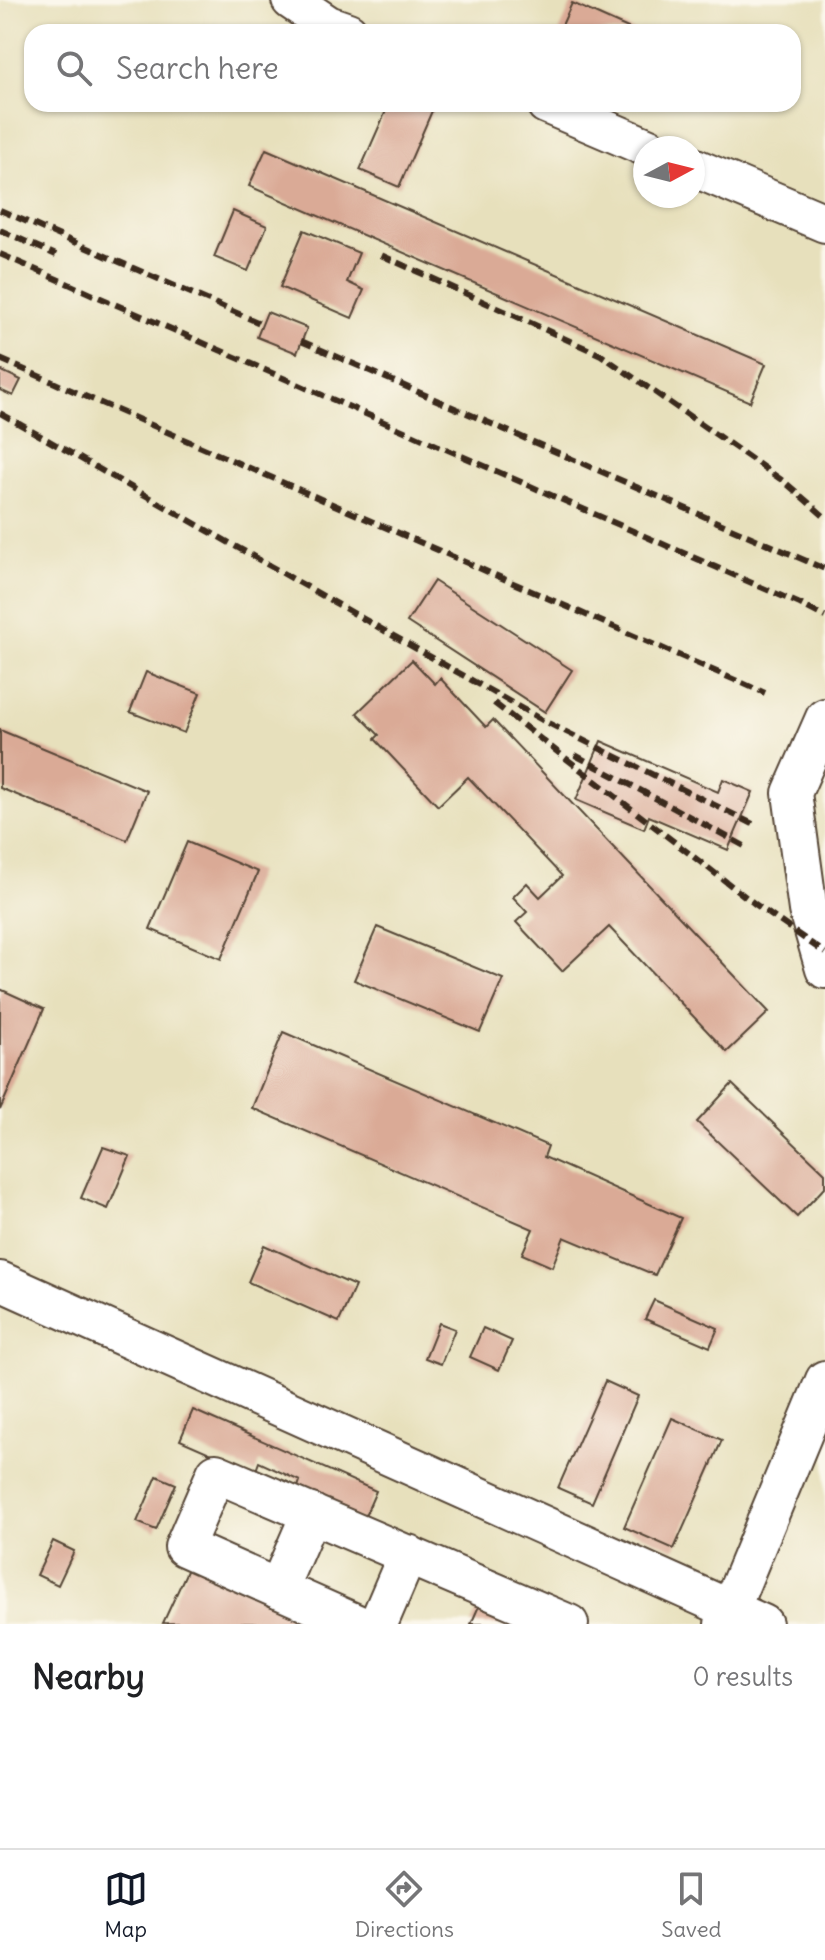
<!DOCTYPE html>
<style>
body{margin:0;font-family:Delius,sans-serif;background:#f6f6f6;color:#202124}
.compass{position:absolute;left:633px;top:136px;width:72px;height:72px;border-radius:50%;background:#fff;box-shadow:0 2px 6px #0004;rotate:83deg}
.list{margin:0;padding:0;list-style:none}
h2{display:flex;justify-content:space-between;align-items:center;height:104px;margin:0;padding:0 32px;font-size:34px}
h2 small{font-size:26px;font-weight:400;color:#757577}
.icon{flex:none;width:44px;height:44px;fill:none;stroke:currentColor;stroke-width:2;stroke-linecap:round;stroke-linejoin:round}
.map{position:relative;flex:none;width:825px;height:1624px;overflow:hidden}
.search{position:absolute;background:#fff;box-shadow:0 2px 6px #0004;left:24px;right:24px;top:24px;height:88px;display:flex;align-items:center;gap:20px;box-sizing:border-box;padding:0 28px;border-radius:24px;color:#757577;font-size:30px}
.sheet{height:224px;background:#fff}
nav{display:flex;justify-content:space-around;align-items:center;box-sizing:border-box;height:112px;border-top:2px solid #e0e0e0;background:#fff;font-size:22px;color:#757577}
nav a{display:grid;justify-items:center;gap:4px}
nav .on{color:#111827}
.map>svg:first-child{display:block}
.building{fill:#daaa96}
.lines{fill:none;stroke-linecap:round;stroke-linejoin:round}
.minor-casing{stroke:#554536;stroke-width:42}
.minor{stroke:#fff;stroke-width:38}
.rail{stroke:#3b2a1e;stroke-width:6;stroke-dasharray:12 6;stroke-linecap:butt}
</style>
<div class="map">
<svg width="825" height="1624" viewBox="0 0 825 1624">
<rect width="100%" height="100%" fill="#fbf7ec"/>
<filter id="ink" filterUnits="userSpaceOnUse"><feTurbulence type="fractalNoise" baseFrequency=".0125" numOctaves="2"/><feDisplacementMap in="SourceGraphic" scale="16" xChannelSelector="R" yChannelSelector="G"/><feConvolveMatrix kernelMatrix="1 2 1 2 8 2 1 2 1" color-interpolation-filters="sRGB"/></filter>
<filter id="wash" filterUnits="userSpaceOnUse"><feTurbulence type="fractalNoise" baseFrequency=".006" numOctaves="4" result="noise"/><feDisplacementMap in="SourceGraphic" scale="32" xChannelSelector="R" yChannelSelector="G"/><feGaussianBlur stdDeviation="1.8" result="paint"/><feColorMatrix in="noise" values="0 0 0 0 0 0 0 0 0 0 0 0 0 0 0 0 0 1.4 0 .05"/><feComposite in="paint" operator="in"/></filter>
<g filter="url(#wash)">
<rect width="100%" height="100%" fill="#e7e0bc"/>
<g id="blocks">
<g class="building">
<polygon points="572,3 637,32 559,32"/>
<polygon points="389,104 435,104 399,187 360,170"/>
<polygon points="266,149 766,364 750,402 249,186"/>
<polygon points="233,211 267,226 248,271 214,257"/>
<polygon points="304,230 359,253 347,282 364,290 352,318 280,287"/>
<polygon points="267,312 307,328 297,353 257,337"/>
<polygon points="0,370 21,380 13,396 0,390"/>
<polygon points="434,581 572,670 545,712 407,622"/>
<polygon points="412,660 435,684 440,678 486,727 493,720 769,1012 727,1052 609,927 562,971 516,922 527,912 513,897 527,883 540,897 562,876 468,777 438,806 375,739 379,735 357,713"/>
<polygon points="146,672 200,693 184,733 130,712"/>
<polygon points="0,730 147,791 127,840 0,788"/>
<polygon points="601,741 718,792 723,779 753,792 728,850 649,816 644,829 576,800"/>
<polygon points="187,842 258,872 221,959 150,929"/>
<polygon points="377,927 503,979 480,1032 354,980"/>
<polygon points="0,989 44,1009 0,1110"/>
<polygon points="283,1032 548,1146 544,1157 681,1218 655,1275 564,1237 552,1267 522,1254 533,1229 252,1108"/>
<polygon points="732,1084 825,1173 825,1187 797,1217 697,1122"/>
<polygon points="103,1147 130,1156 108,1209 81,1198"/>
<polygon points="264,1245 355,1286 339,1322 248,1282"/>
<polygon points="654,1300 718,1328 710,1347 645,1319"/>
<polygon points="439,1323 455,1329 441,1364 425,1358"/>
<polygon points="483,1328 512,1341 499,1370 470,1357"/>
<polygon points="605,1381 638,1396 592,1503 558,1488"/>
<polygon points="193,1410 376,1491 363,1521 296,1493 300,1481 259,1462 255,1473 180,1440"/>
<polygon points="672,1418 722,1440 674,1549 624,1527"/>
<polygon points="157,1476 176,1484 156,1530 137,1522"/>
<polygon points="53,1541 74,1551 58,1585 37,1575"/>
<polygon points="192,1560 334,1624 163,1623"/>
<polygon points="483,1597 531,1624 471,1624"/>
</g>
</g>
</g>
<g filter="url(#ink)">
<use href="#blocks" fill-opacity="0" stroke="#554536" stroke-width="2"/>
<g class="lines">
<defs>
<g id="minor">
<polyline points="291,0 328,25 348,32"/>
<polyline points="546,104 649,148"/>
<polyline points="693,167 825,223"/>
<polyline points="825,718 792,793 808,910 825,969"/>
<polyline points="0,1281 763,1624"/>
<polyline points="278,1589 311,1513"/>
<polyline points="357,1624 184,1547 216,1473 569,1624"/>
<polyline points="378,1624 408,1554"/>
<polyline points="724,1624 825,1380"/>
</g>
</defs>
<use href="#minor" class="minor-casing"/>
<use href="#minor" class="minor"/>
<g class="rail">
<polyline points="0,210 262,324"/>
<polyline points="0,230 56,255"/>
<polyline points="0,254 800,604 825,617"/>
<polyline points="381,255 601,355 786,483 825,517"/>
<polyline points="301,341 825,569"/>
<polyline points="0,359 765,693"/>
<polyline points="0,413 542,720 757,826"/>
<polyline points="494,703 755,904 825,953"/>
<polyline points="575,755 748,848"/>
</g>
</g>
</g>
</svg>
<svg class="compass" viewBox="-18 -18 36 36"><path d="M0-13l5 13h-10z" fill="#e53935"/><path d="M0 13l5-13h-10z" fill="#757577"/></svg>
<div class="search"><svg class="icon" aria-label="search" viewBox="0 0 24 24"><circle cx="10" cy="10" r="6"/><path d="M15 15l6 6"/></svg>Search here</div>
</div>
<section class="sheet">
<h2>Nearby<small>0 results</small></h2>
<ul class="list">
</ul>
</section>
<nav>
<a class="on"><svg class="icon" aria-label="map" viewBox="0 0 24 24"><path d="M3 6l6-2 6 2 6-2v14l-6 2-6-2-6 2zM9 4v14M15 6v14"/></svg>Map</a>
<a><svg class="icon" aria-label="directions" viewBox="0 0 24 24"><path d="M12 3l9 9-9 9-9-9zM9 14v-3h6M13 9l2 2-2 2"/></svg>Directions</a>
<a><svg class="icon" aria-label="saved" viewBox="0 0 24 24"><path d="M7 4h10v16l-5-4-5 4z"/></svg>Saved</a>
</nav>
